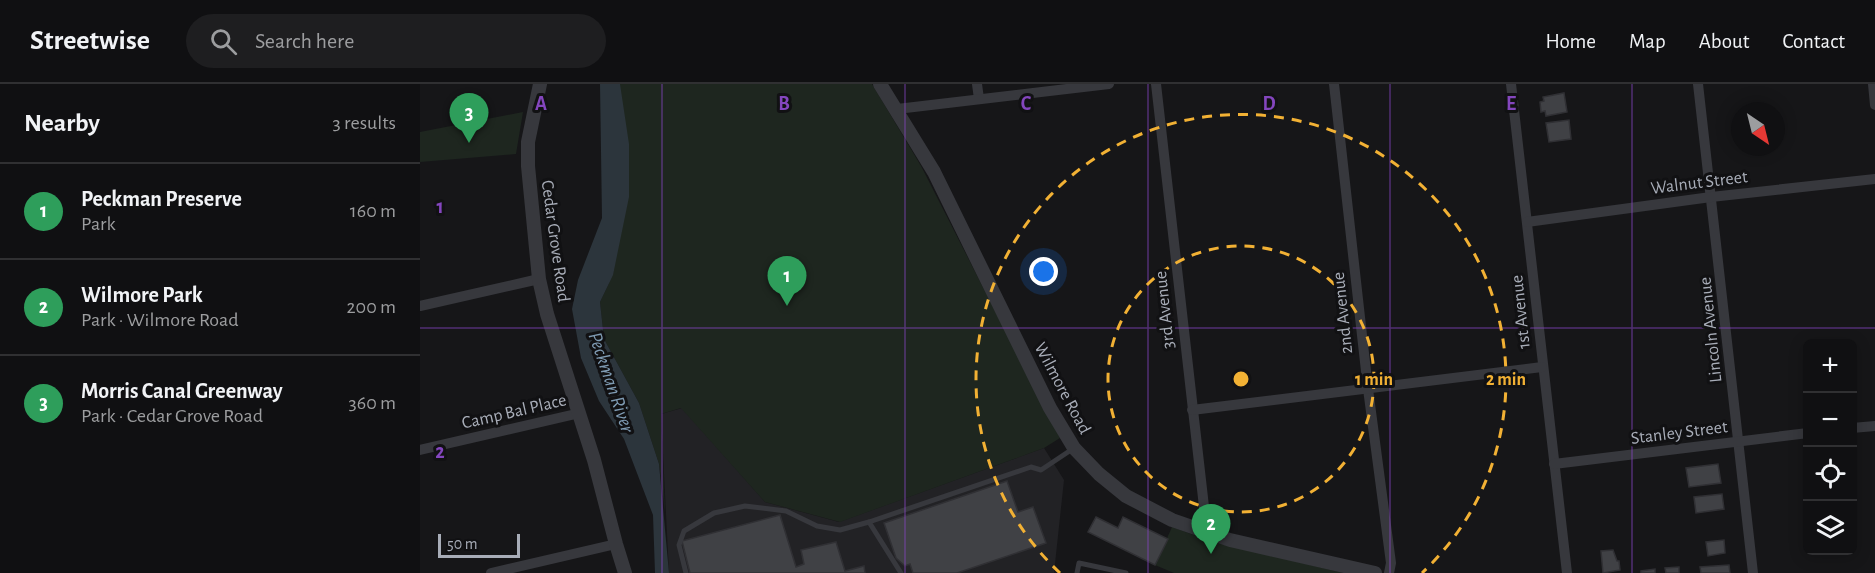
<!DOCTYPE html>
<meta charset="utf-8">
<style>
body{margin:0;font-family:"Alegreya Sans",sans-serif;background:#1e1e20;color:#f1f3f6}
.controls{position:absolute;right:18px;bottom:18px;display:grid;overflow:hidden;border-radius:9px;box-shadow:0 3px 15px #0003}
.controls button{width:54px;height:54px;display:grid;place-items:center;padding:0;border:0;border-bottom:2px solid #303032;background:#101012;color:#f1f3f6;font:30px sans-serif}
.compass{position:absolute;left:1311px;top:18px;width:54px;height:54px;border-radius:50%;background:#101012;box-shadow:0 3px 15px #0003;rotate:145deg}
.scale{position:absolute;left:18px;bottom:15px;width:82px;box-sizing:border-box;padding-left:6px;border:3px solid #a8adb8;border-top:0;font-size:16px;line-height:21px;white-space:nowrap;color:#a8adb8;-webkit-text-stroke:4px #111113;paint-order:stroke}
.you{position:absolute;left:624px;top:188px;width:21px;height:21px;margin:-15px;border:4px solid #fff;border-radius:50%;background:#1a73e8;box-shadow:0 0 0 9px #1a73e833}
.badge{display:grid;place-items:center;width:39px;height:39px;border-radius:50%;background:#7c3aed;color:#fff;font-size:20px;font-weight:700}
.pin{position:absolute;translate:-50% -50px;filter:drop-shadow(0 2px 3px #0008)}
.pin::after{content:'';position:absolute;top:32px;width:21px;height:18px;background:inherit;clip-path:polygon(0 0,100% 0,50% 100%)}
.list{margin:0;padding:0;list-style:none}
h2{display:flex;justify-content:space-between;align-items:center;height:78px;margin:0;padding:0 24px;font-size:26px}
h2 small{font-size:20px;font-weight:400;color:#9c9d9f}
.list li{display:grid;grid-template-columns:39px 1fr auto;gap:18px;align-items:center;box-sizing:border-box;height:96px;padding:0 24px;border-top:2px solid #303032}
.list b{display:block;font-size:22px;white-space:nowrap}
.list p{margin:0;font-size:20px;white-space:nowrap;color:#9c9d9f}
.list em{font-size:20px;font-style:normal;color:#9c9d9f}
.icon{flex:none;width:33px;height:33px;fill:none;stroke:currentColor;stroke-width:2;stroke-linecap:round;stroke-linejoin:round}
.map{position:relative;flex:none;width:1455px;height:489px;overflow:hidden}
header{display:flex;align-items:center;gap:36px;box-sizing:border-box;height:84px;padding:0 30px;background:#101012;border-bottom:2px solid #303032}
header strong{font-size:28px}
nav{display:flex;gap:33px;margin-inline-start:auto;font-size:21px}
.search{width:420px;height:54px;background:#1e1e20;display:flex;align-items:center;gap:15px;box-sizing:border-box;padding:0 21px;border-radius:33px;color:#9c9d9f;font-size:22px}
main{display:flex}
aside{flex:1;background:#101012}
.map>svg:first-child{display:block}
.built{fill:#222225}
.green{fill:#1e261f}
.water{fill:#2c353c}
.building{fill:#404145;stroke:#303034;stroke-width:1.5}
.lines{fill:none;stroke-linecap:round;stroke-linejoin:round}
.service{stroke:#37383d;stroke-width:5}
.minor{stroke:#37383d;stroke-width:10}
.tertiary{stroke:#37383d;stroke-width:14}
.grid{fill:none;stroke:#8446be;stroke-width:1.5;stroke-opacity:0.55}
.ring{fill:none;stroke:#f2b134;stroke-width:3;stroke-dasharray:10 8}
.labels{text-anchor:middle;stroke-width:6;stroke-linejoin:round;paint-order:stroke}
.street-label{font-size:18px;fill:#a8adb8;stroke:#111113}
.water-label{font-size:20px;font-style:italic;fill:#7f9bb3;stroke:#111113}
.grid-label{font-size:20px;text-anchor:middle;font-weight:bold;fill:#8446be;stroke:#111113;stroke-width:6;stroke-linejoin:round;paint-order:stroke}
.centre{fill:#f2b134;stroke:#111113;stroke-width:3}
.ring-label{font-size:18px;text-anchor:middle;font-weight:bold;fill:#f2b134;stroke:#111113;stroke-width:6;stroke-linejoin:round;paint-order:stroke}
</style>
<header>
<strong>Streetwise</strong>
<div class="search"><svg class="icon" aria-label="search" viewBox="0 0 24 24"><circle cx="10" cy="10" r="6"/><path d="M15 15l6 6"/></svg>Search here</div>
<nav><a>Home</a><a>Map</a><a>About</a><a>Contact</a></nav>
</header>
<main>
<aside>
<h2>Nearby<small>3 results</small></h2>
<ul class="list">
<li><span class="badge" style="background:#2e9e5b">1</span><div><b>Peckman Preserve</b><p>Park</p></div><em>160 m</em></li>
<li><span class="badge" style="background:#2e9e5b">2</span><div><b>Wilmore Park</b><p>Park · Wilmore Road</p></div><em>200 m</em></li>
<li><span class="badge" style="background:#2e9e5b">3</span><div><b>Morris Canal Greenway</b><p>Park · Cedar Grove Road</p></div><em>360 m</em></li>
</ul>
</aside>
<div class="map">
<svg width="1455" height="489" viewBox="0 0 1455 489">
<rect width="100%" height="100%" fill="#161618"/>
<polygon class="built" points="262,324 345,418 419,438 624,364 644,396 634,489 249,489 241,330"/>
<g class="green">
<polygon points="200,0 452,0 501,82 640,354 624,364 420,438 345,418 261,324 241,330 245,429 239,380 219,319 184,255 180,218 189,199"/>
<polygon points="103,28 96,70 0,78 0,48"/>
<polygon points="752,443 793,458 924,489 754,489 735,481"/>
</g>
<polygon class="water" points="180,0 200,0 209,60 209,113 193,191 180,218 184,255 219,319 239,380 249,489 235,489 233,431 204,355 179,317 161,274 152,225 158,196 182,134"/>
<g class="building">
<polygon points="1144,9 1147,28 1126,32 1125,27 1121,28 1120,18 1124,17 1123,13"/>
<polygon points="1149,36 1151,55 1129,58 1126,39"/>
<polygon points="1298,380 1301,399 1269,403 1266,384"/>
<polygon points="587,397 598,428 613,423 626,459 537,489 493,489 490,480 485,482 476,474 464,439"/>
<polygon points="1302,410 1304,425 1276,429 1274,413"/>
<polygon points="360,431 376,483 384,480 381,466 416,458 425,487 444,482 445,489 270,489 262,457"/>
<polygon points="676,433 698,444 703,433 748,455 735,481 668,448"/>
<polygon points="1304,456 1305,469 1288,472 1286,458"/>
<polygon points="1193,466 1197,477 1199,477 1200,486 1183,489 1181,467"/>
<polygon points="1309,481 1310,489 1281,489 1280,483"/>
<polygon points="1259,483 1259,489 1246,489 1245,484"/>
<polygon points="1235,485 1235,489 1221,489 1221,487"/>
</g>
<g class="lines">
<g class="service">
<polyline points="266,489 259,461 264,447 294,429 325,422 366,427 397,442 420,446 449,438"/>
<polyline points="481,489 449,438 611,383 621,386 654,364"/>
<polyline points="657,489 659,479 706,489"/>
</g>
<g class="minor">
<polyline points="557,0 559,15"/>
<polyline points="736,0 787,449"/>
<polyline points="914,0 948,305 971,479 969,489"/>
<polyline points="1091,0 1147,489"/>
<polyline points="1278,0 1333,489"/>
<polyline points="1453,0 1455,21"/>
<polyline points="477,25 689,0"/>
<polyline points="1107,138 1291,113 1455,95"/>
<polyline points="0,222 119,195"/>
<polyline points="772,326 1122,283"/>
<polyline points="1432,344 1455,342"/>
<polyline points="0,366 160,329"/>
<polyline points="1134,380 1388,349"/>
<polyline points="71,489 196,460"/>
</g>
<g class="tertiary">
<polyline points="120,0 108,58 108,82 119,195 127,230 174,376 196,460 205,489"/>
<polyline points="460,0 514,88 630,324 654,364 679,390 706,412 752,436 810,456 955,489"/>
</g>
</g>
<path class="grid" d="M 242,0 L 242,489M 485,0 L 485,489M 728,0 L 728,489M 970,0 L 970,489M 1212,0 L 1212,489M 0,244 L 1455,244"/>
<g class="ring">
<circle cx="821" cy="295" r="133"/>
<path d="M640 489A265 265 0 1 1 1002 489"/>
</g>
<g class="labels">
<g class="street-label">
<text transform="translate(1279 98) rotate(-7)" y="6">Walnut Street</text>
<text transform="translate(136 157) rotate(82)" y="6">Cedar Grove Road</text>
<text transform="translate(744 226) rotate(-96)" y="6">3rd Avenue</text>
<text transform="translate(1100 228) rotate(-96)" y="6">1st Avenue</text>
<text transform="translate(922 229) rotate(-96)" y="6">2nd Avenue</text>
<text transform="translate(1290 246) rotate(-96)" y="6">Lincoln Avenue</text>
<text transform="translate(643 304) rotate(62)" y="6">Wilmore Road</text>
<text transform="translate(94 327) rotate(-13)" y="6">Camp Bal Place</text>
<text transform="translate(1259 348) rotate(-7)" y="6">Stanley Street</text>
</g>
<g class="water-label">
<text transform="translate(192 298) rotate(71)" y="7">Peckman River</text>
</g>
</g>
<g class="grid-label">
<text x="121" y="26">A</text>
<text x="364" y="26">B</text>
<text x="606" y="26">C</text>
<text x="849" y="26">D</text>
<text x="1091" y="26">E</text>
<text x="20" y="129">1</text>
<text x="20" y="374">2</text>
</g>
<circle cx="821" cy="295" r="9" class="centre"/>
<g class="ring-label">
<text x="954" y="301">1 min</text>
<text x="1086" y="301">2 min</text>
</g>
</svg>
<div class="controls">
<button>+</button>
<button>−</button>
<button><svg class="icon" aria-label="locate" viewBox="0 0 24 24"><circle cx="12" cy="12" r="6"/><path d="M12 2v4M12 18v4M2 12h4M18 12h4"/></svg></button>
<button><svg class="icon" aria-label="layers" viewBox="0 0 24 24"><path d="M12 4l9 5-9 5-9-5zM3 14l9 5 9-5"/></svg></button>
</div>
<svg class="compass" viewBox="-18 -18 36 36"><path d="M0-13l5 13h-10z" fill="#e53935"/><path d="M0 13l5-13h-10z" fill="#9c9d9f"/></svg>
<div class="scale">50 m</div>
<div class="you"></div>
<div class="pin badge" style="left:367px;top:222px;background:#2e9e5b">1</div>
<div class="pin badge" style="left:791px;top:470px;background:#2e9e5b">2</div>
<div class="pin badge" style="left:49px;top:59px;background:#2e9e5b">3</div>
</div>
</main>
